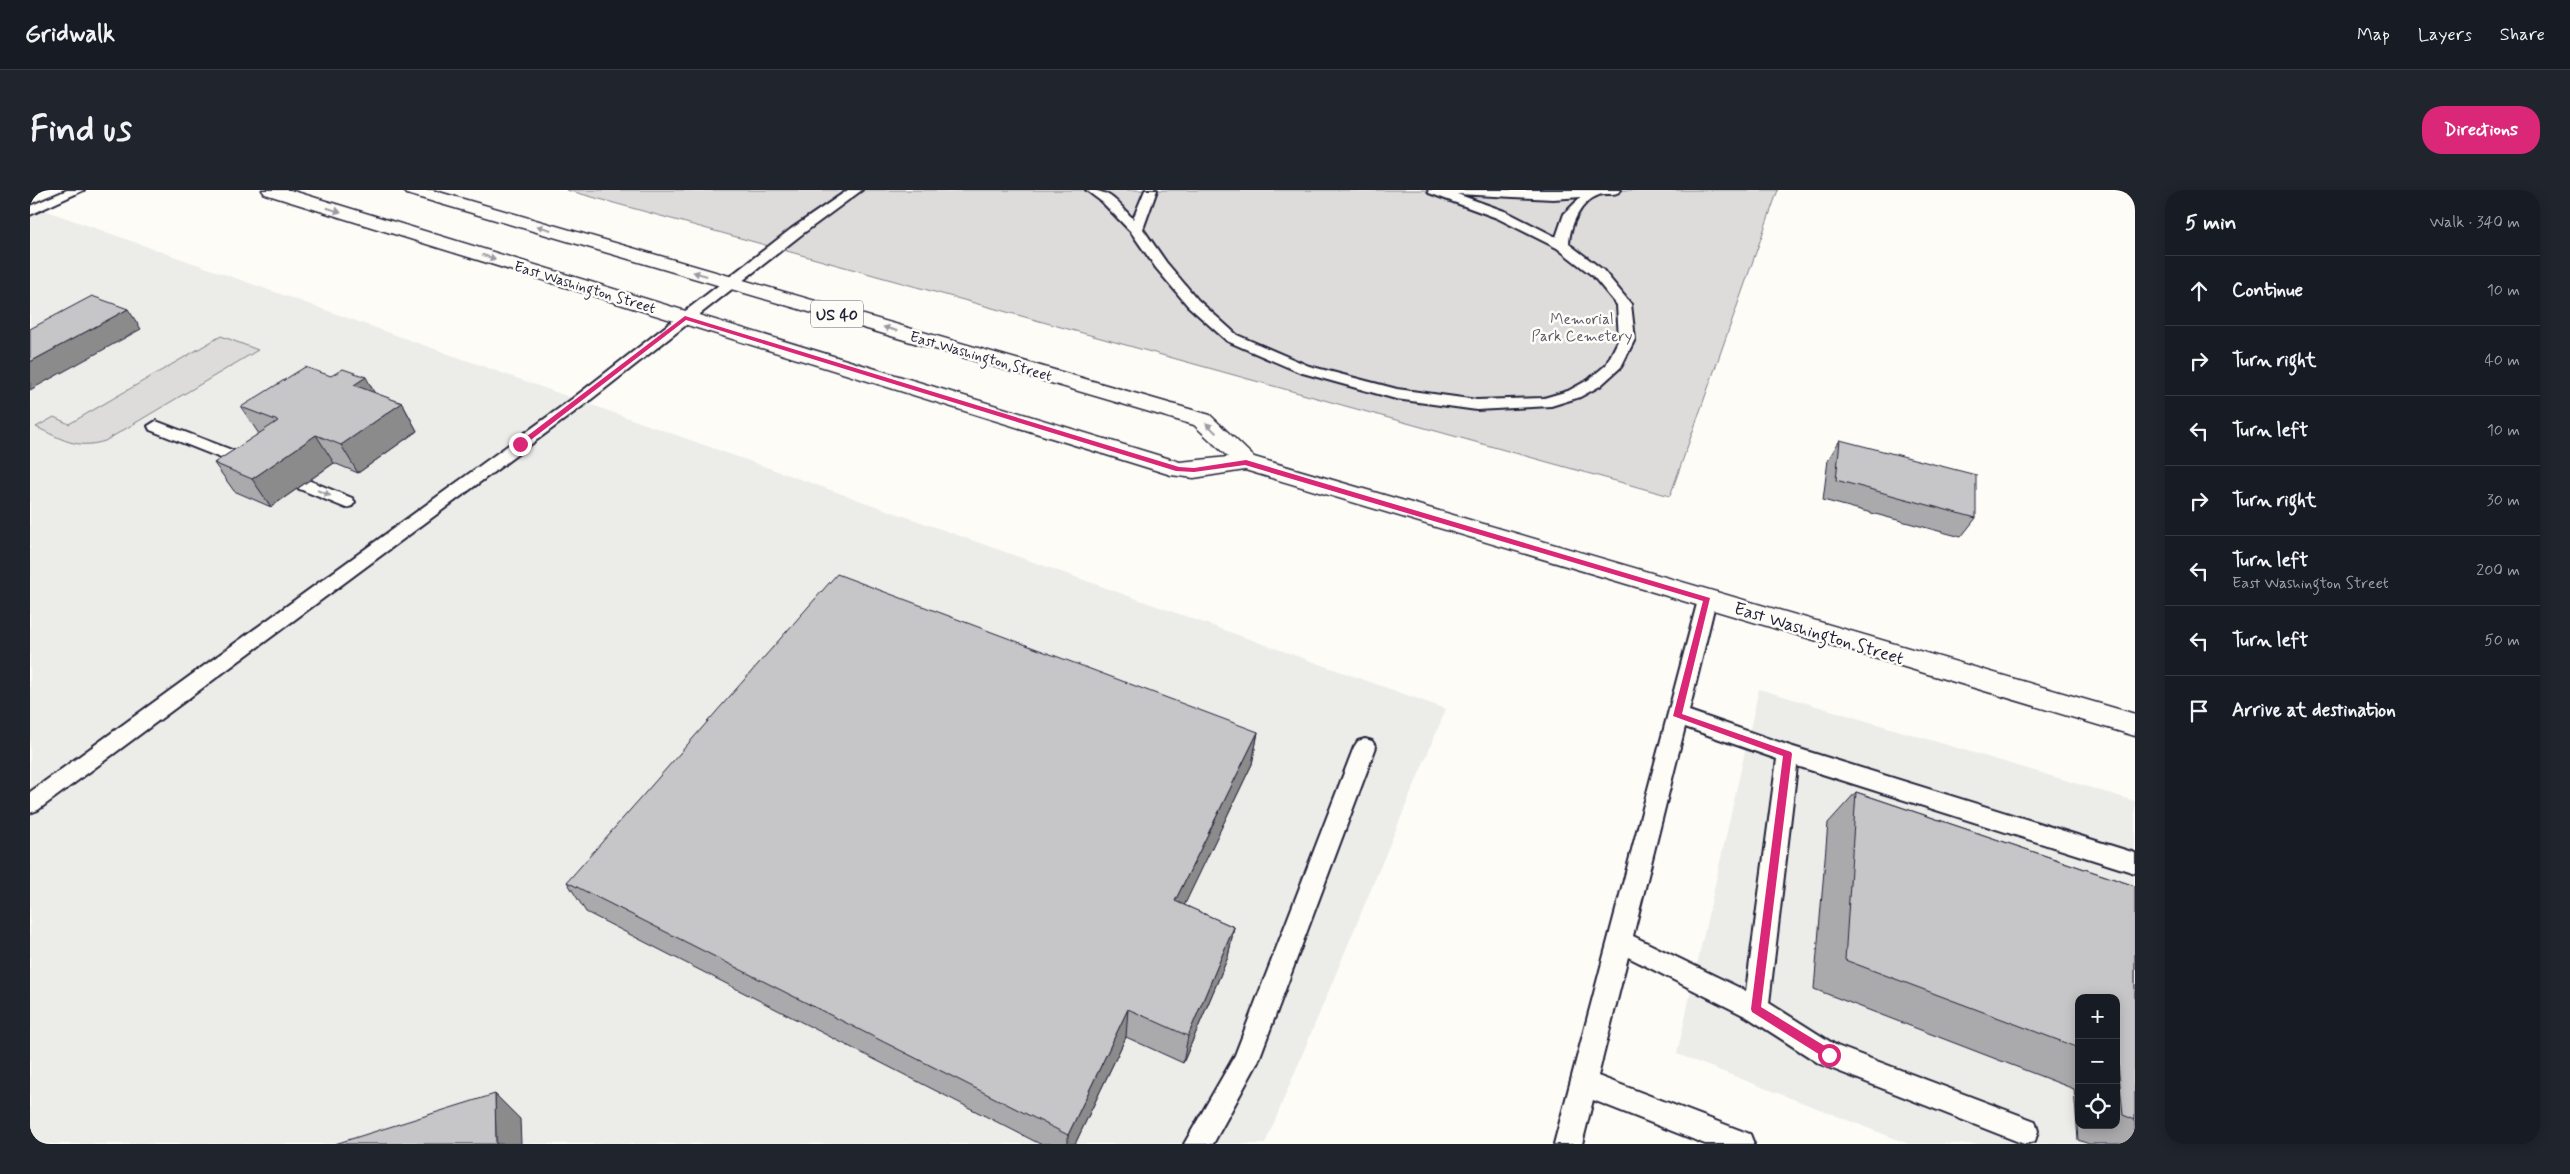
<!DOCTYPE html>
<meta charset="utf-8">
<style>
body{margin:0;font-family:Mynerve,sans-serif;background:#20242c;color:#f1f3f6}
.controls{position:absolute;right:15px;bottom:15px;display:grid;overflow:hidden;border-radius:10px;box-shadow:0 2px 12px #0003}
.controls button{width:45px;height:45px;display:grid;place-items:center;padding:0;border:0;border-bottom:1px solid #363941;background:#171b24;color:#f1f3f6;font:25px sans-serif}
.stop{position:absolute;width:15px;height:15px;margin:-11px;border:4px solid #db2777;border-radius:50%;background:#fff}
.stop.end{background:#db2777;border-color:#fff;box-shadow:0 1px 5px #0008}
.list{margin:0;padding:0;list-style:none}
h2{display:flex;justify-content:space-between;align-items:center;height:65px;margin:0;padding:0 20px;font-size:21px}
h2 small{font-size:16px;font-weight:400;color:#9ea1a6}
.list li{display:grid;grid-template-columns:32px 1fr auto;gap:15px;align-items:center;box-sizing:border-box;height:70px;padding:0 20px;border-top:1px solid #363941}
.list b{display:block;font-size:19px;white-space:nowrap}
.list p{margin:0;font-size:16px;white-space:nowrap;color:#9ea1a6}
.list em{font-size:16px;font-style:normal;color:#9ea1a6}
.icon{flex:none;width:28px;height:28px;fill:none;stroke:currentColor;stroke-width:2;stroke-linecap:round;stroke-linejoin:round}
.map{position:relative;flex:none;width:2105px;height:954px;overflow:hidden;border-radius:20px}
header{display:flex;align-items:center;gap:30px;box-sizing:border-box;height:70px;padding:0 25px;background:#171b24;border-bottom:1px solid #363941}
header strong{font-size:24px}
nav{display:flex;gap:28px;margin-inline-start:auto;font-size:18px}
.intro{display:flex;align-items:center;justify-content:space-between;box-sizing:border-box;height:120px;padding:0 30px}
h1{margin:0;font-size:35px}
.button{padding:12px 22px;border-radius:20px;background:#db2777;color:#fff;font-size:18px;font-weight:700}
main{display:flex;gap:30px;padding:0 30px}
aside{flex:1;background:#171b24;border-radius:20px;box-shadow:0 2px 12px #0003}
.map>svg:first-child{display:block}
.built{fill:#ecece9;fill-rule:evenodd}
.green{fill:#dddcdb;stroke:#807f8b}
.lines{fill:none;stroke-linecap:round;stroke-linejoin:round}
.lane-casing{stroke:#22223b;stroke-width:4}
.primary-casing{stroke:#22223b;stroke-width:3}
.lane{fill:#fdfcf7;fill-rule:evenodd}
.primary{fill:#fdfcf7;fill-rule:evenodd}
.wall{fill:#aaaaac;stroke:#22223b;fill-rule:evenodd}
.shaded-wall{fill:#8b8b8c;stroke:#22223b}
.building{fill:#c6c6c8;stroke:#22223b}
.oneway{fill:#9a9aa2}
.route{fill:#db2777}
.labels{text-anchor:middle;stroke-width:5;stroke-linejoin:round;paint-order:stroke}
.far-street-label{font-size:15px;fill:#22223b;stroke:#fdfcf7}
.far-park-label{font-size:15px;fill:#5a5a6b;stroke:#fdfcf7}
.shield{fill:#fdfcf7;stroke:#646373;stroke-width:1}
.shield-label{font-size:16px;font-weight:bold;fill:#22223b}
.street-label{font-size:18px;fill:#22223b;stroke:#fdfcf7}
</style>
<header>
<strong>Gridwalk</strong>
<nav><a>Map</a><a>Layers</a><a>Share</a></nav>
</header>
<div class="intro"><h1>Find us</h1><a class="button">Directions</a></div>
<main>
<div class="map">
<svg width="2105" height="954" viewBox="0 0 2105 954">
<rect width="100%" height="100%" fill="#fdfcf7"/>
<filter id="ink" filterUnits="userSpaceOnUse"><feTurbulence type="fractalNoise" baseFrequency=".02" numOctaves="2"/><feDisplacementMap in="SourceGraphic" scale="10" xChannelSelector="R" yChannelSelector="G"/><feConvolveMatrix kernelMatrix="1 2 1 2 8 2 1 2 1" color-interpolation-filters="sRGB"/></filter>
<g filter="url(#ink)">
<g class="built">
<polygon points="0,15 1416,519 1235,954 0,954"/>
<path d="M 1729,499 L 2105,611 L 2105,954 L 1879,954 L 1647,864 ZM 2049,808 L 2086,808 L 2086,935 L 2049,935 Z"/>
</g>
<g class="green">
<polygon points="537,0 1748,0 1640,306"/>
<path d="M 191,146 L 228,160 L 75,251 C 46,260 32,249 6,237 L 24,227 L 39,234 Z"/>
</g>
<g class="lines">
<defs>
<g id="lane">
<polygon points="37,0 54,0 0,25 0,16"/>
<polygon points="818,0 832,0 771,45 554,215 8,620 0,623 0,602 542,209 761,39"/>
<path d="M 1056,0 C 1081,0 1087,12 1103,29 L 1115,0 L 1127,0 L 1113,39 L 1136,72 L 1168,110 L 1207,145 L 1279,176 L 1367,199 L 1447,210 L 1514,208 L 1538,201 L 1558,190 L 1576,175 L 1589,149 L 1587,115 L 1563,86 L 1527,58 L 1467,28 L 1399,3 L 1398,0 L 1591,0 C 1585,7 1577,2 1569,5 C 1550,12 1540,35 1539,54 L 1573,80 L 1601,114 L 1605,149 L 1591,177 L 1570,196 L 1550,207 L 1521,216 L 1447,220 L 1366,209 L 1269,182 L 1197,151 L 1158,116 L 1126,78 L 1101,42 L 1072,12 ZM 1427,4 L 1523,9 L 1551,7 L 1534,24 L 1526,47 L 1477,22 Z"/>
<polygon points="126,231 228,270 230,274 228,278 216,278 120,240 118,236"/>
<polygon points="273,288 322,308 325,312 322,316 316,318 267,298 264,294 267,290"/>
<path d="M 1677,403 L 1684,405 L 1686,410 L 1659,521 L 1760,556 L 2105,663 L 2105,683 L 1767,576 L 1739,813 L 1807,856 L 2005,931 L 2008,941 L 2005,951 L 1994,954 L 1790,874 L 1717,827 L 1598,767 L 1568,886 L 1720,944 L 1724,954 L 1675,954 L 1563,910 L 1552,954 L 1524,954 L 1668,410 L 1670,405 ZM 1655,537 L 1747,569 L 1716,801 L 1603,746 Z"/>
<polygon points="1335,549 1342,551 1346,557 1228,872 1183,954 1154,954 1205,865 1324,557 1328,551"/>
</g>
<polygon id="primary" points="232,0 260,0 1150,272 1198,267 1164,235 377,4 374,0 402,0 1180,225 1224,267 2105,524 2105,546 1215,280 1164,288 1141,285 235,4"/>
</defs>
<use href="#lane" class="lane-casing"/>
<use href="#primary" class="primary-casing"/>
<use href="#lane" class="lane"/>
<use href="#primary" class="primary"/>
</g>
<g class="wall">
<polygon points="344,203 372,213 387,241 328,283 304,273 241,317 204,301 184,273 229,244 211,217"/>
<polygon points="1810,250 1946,328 1931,347 1793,310 1798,270"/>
<polygon points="1228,542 1222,574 1154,715 1204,737 1198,767 1153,873 1096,847 1045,954 1010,954 556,722 537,692"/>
<path d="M 1826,602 L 2105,696 L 2105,954 L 2059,954 L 2048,950 L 2044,899 L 1784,799 L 1798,633 ZM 2049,808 L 2086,808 L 2086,935 L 2049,935 Z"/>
</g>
<g class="shaded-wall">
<polygon points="98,119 111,139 0,200 0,172"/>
<polygon points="336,187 351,215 324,195"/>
<polygon points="372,213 387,241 328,283 311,255"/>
<polygon points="286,245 304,273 241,317 222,289"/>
<polygon points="1228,542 1222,574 1142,741 1145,711"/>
<polygon points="1204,737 1198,767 1153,873 1158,846"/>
<polygon points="1098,819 1096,847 1045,954 1038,954 1038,945"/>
<polygon points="465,904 490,929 491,954 466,954"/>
</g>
<g class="building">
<polygon points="62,106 98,119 0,172 0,139"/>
<polygon points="275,177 301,186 313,179 336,187 324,195 372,213 311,255 286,245 222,289 184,273 248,231 211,217"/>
<polygon points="1810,250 1946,285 1946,328 1806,290"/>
<polygon points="807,384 1228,542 1145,711 1204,737 1158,846 1098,819 1038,945 537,692"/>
<polygon points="1826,602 2105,696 2105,930 2093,925 2088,873 2086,872 2086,808 2049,808 2049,858 1815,770"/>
<polygon points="465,904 466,954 305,954"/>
</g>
<defs><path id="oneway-solid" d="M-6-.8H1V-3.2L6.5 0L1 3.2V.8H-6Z" transform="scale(1.25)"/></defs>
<g class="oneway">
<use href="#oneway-solid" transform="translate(304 20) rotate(17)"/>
<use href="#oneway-solid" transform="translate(514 38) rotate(-164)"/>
<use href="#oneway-solid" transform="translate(459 67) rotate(17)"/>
<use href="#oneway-solid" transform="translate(670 84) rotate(-164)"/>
<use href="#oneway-solid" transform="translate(860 139) rotate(-164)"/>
<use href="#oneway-solid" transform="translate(1181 238) rotate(-136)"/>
<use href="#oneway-solid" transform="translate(294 303) rotate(22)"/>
</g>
</g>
<polygon class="route" points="655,126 1149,277 1164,278 1216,270 1680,408 1652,524 1761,562 1762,564 1731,817 1803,861 1803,868 1795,868 1722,822 1721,819 1753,566 1643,526 1673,411 1215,275 1164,282 1146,281 656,130 493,256 488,256 488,253"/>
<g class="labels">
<g class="far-street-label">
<text transform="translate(555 97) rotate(17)" y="5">East Washington Street</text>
<text transform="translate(951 166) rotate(16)" y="5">East Washington Street</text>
</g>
<g class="far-park-label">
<text x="1552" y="134">Memorial<tspan x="1552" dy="17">Park Cemetery</tspan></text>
</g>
<rect class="shield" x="781" y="110.5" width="52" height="27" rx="4"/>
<g class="shield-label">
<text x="807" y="130">US 40</text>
</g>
<g class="street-label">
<text transform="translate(1789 443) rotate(17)" y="6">East Washington Street</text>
</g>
</g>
</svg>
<div class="controls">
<button>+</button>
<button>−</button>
<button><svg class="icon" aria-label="locate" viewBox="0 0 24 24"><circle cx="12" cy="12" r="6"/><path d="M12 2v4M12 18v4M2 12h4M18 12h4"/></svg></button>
</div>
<div class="stop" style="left:1799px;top:865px"></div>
<div class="stop end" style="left:490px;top:254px"></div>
</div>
<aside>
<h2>5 min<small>Walk · 340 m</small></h2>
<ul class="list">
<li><svg class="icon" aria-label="ahead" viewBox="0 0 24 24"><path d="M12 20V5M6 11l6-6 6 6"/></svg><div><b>Continue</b></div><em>10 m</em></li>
<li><svg class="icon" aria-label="right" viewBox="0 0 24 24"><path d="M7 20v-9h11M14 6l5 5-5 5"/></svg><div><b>Turn right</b></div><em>40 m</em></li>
<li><svg class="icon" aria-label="left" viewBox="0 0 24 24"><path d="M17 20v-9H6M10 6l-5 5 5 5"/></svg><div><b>Turn left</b></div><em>10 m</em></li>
<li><svg class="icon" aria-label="right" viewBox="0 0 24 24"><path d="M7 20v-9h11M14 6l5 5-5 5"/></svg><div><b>Turn right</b></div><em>30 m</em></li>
<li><svg class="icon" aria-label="left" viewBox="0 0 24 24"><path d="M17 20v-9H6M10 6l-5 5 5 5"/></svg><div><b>Turn left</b><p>East Washington Street</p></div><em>200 m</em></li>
<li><svg class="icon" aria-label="left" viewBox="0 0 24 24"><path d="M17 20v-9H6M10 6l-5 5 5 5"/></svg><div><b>Turn left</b></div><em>50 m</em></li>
<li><svg class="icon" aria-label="arrive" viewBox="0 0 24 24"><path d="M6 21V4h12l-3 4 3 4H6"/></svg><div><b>Arrive at destination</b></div></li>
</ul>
</aside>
</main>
